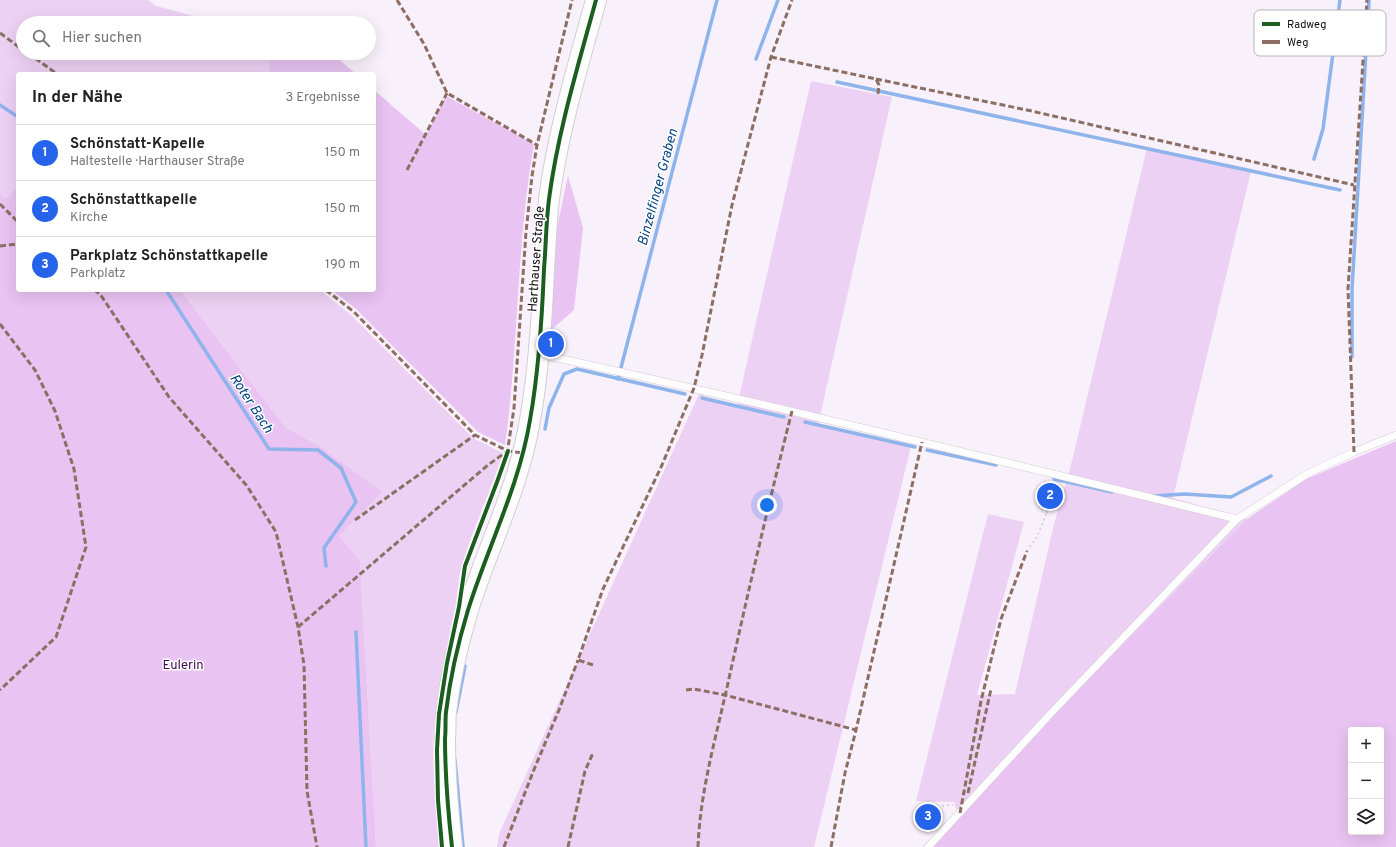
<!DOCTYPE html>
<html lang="de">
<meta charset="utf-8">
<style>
body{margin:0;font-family:Overpass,sans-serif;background:#f2f2f2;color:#222}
.controls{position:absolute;right:12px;bottom:12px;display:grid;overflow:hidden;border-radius:4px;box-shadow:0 4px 16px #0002}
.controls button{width:36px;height:36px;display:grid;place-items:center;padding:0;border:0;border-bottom:1px solid #e0e0e0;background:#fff;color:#222;font:20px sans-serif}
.you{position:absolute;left:767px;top:505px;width:14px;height:14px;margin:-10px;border:3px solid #fff;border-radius:50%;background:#1a73e8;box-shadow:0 0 0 6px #1a73e833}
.badge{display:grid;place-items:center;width:26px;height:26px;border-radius:50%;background:#2563eb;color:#fff;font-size:13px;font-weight:700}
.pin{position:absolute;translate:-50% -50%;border:2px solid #fff;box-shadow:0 1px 4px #0006}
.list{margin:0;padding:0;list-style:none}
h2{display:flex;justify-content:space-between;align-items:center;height:52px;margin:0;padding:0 16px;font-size:17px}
h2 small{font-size:13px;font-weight:400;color:#767676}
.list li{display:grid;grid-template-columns:26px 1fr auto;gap:12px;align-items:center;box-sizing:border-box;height:56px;padding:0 16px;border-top:1px solid #e0e0e0}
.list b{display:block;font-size:15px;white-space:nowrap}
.list p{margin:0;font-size:13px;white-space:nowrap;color:#767676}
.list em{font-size:13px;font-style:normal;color:#767676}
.icon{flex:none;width:22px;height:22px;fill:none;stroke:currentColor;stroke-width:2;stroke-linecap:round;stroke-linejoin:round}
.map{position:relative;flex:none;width:1396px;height:847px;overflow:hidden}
.search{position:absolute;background:#fff;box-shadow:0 4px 16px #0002;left:16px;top:16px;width:360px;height:44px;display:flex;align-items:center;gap:10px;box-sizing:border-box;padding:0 14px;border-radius:22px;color:#767676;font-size:15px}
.panel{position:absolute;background:#fff;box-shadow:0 4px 16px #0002;left:16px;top:72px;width:360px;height:220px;border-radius:4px}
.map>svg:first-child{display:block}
.green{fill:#edd1f4}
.forest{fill:#e9c3f2;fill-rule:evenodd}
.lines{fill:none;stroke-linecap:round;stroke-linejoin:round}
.stream{stroke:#8eb4eb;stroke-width:3.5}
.lane-casing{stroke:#d3cdd5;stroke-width:8}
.secondary-casing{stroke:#d3cdd5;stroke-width:22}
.path{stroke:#d6d4d6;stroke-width:2;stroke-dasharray:2 3;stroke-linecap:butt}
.lane{stroke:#fefdfe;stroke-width:7}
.secondary{stroke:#fefdfe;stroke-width:20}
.quiet{stroke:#8d6e63;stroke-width:3;stroke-dasharray:6 3;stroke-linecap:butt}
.cycleway-casing{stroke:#fff;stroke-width:6}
.cycleway{stroke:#1b5e20;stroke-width:4}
.labels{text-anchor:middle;stroke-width:3;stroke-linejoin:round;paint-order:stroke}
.street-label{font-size:13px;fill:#120d13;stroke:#fff}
.park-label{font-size:13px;fill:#42094f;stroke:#fff}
.water-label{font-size:14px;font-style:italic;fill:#054485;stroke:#fff}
.key{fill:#fff;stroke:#b8b6b8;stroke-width:1}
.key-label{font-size:11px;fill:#120d13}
</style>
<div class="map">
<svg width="1396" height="847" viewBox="0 0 1396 847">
<rect width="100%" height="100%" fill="#f8f0fa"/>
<g class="green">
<polygon points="0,0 148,0 156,6 220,23 23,23 23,53 268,53 270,74 18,74 18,186 5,199 0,193"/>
<polygon points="811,81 892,97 818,425 911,446 814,847 497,847 499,834 699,394 737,406"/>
<polygon points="1147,148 1251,171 1173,498 1247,519 957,810 954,802 916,801 988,514 1024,522 977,695 1015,694 1054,524 1070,469"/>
<path d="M 180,290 L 320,290 L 351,315 L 473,438 L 503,453 C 491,490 474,526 462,564 C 458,578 458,594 455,609 C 447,644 439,678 435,714 C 431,758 435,803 439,847 L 376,847 L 360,562 L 339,536 L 318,445 L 286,428 Z"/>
</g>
<g class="forest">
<polygon points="268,53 328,53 334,55 356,74 270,74"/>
<path d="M 374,90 L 426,135 L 446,96 L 534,144 C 516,244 519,346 505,445 L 478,432 L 356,309 L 332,290 L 374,290 Z"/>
<polygon points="568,176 583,228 574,310 549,332 554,241"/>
<polygon points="18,186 18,290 180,290 286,428 318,445 382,492 339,536 360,561 376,847 0,847 0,193 5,199"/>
<path d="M 1396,441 L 1396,847 L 932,847 L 1056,711 L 1247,519 L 1306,479 ZM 1351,730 L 1381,730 L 1381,832 L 1351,832 Z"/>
</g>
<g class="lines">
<g class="stream">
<polyline points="756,59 778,0"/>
<polyline points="837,82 1340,190"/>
<polyline points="0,105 18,117"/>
<polyline points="1314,159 1323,129 1340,0"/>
<polyline points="166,290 269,449 318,450 341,468 356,502 324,548 326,566"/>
<polyline points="1352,357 1352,289 1369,0"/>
<polyline points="618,379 717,0"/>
<polyline points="702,398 784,417"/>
<polyline points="805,422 915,447"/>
<polyline points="545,429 549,408 564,374 577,369 685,394"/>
<polyline points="927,450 996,465"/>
<polyline points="1054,479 1112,492"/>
<polyline points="1153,496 1185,494 1231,497 1271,476"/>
<polyline points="356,632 366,847"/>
<polyline points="456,712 465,666"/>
<polyline points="455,760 463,847"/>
</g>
<defs>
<g id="lane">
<path d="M 539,354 C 773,405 1005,462 1237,519"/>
<polyline points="928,847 1053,711 1237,519 1307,474 1354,452 1396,435"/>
</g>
<path id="secondary" d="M 452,847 C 448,811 445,775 445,738 C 446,730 445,721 446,712 C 450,678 458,643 468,610 C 488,546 519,487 530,420 C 539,370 542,319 544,269 C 546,245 546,222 549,199 C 558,131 578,66 596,0"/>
</defs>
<use href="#lane" class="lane-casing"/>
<use href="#secondary" class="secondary-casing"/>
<g class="path">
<polyline points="1045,481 1039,508 1047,512 1048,505"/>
<polyline points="1027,551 1037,537 1047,512"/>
<polyline points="942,806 953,805"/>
</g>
<use href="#lane" class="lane"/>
<use href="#secondary" class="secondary"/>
<g class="quiet">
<polyline points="397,0 424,44 447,93 537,145"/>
<polyline points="0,33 23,50"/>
<polyline points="28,53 57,74"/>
<polyline points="771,57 876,79 879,85 878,94"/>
<polyline points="876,79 1027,110 1354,185"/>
<polyline points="407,170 447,93"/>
<polyline points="0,204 18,222"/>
<polyline points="0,246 18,244"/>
<polyline points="94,290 100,294 169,397 247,486 276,532 298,627 304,665 307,791 317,847"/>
<polyline points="326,290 354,312 475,435 508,451 523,453"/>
<polyline points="0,324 35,370 55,411 74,469 86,547 56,637 0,690"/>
<polyline points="1354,452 1348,289 1367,0"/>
<polyline points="507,454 514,408 526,232 532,176 537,145 572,0"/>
<polyline points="355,520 475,435"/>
<polyline points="298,627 488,465 506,452"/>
<polyline points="593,665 578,660 603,589 662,465 694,388 702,355 732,205 771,57 792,0"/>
<polyline points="686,690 694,689 725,695 856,730"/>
<polyline points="968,793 991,689"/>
<polyline points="960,813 981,701 1001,619 1027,551"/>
<polyline points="504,847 533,772 559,710 578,660"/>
<polyline points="568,847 585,771 593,753"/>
<path d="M 698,847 C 700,792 716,737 728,683 C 748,592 769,502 792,411"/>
<polyline points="831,847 845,773 856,730 922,442"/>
</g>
<defs>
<g id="cycleway">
<polyline points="442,847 438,800 437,750 439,714 447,663 459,607 465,566 497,482 508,451"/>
<path d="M 452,847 C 448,811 445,775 445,738 C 446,730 445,721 446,712 C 450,678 458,643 468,610 C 488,546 519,487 530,420 C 539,370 542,319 544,269 C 546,245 546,222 549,199 C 558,131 578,66 596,0"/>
</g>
</defs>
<use href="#cycleway" class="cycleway-casing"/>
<use href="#cycleway" class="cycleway"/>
</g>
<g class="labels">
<g class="street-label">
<text transform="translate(535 259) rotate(-86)" y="5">Harthauser Straße</text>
</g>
<g class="park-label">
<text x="183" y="669">Eulerin</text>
</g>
<g class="water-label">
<text transform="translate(657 187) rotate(-75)" y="5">Binzelfinger Graben</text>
<text transform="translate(252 403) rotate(57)" y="5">Roter Bach</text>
</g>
</g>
<rect x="1254" y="10" width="132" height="46" rx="6" class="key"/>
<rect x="1262" y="22" width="18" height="4" fill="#1b5e20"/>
<rect x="1262" y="40" width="18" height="4" fill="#8d6e63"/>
<g class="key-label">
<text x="1287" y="28">Radweg</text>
<text x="1287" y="46">Weg</text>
</g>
</svg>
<div class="controls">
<button>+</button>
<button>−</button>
<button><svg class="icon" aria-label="layers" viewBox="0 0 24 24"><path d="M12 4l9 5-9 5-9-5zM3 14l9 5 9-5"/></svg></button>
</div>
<div class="you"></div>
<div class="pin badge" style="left:551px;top:344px">1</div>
<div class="pin badge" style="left:1050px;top:496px">2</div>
<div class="pin badge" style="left:928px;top:817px">3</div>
<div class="search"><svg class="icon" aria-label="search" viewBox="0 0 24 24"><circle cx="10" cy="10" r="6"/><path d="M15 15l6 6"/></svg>Hier suchen</div>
<section class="panel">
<h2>In der Nähe<small>3 Ergebnisse</small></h2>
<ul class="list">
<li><span class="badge">1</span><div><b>Schönstatt-Kapelle</b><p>Haltestelle · Harthauser Straße</p></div><em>150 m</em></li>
<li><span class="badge">2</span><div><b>Schönstattkapelle</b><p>Kirche</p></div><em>150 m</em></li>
<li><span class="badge">3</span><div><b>Parkplatz Schönstattkapelle</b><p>Parkplatz</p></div><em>190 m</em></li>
</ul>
</section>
</div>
